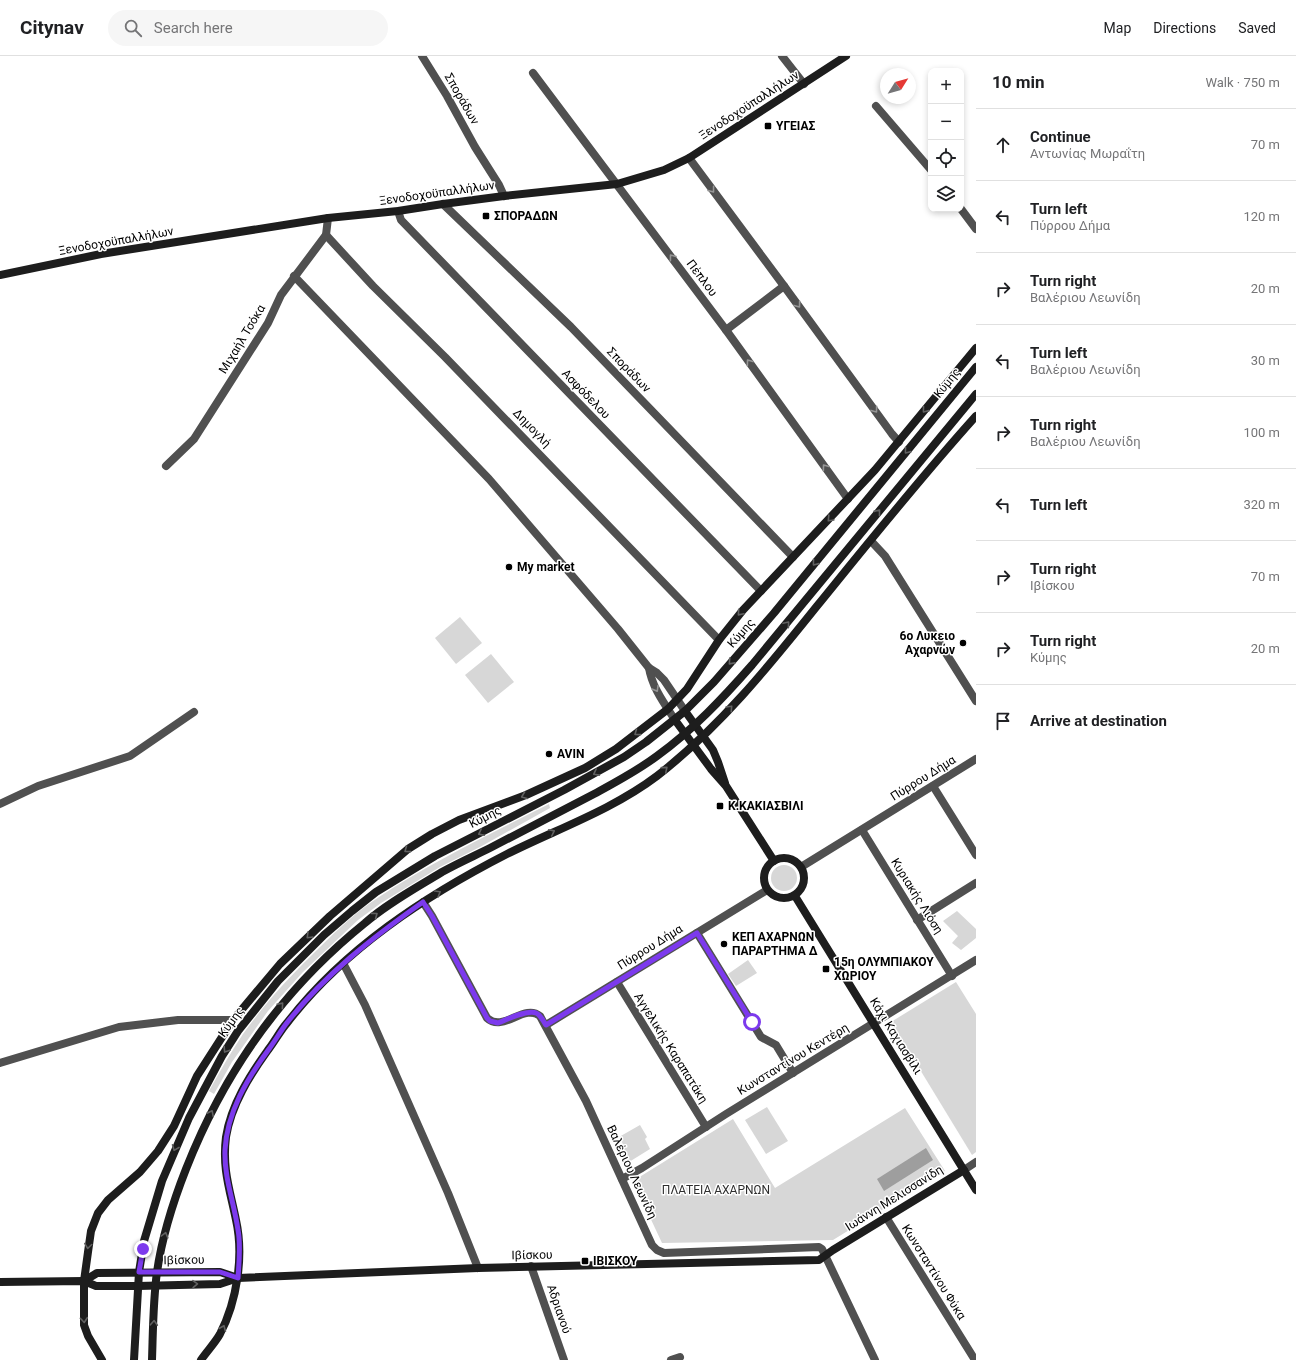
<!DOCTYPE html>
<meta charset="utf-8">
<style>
body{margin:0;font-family:Roboto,sans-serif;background:#f6f6f6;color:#202124}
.controls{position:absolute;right:12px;top:12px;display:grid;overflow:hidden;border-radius:8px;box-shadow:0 2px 6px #0003}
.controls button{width:36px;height:36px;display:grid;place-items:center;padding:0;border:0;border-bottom:1px solid #e0e0e0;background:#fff;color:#202124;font:20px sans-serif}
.compass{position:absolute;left:880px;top:12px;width:36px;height:36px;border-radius:50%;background:#fff;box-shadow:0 2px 6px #0003;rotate:53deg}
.stop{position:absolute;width:12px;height:12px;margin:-9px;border:3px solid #7c3aed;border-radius:50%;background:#fff}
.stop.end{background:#7c3aed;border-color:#fff;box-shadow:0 1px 4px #0008}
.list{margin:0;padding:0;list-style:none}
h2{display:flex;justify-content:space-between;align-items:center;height:52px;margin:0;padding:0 16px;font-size:17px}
h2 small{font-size:13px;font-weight:400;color:#757577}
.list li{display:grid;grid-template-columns:26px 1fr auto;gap:12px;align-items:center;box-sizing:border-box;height:72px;padding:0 16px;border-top:1px solid #e0e0e0}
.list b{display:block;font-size:15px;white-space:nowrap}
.list p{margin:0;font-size:13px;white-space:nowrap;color:#757577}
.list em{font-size:13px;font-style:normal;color:#757577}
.icon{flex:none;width:22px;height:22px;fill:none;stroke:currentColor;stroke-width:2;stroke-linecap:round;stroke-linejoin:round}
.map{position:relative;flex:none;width:976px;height:1304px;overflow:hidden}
header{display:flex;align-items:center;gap:24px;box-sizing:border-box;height:56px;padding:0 20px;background:#fff;border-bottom:1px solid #e0e0e0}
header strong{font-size:19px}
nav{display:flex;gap:22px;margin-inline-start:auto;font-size:14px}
.search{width:280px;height:36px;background:#f6f6f6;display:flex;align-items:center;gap:10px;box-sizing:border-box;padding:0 14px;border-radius:22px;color:#757577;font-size:15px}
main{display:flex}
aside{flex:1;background:#fff}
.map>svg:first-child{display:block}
.green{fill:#d7d7d7}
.water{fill:#9e9e9e}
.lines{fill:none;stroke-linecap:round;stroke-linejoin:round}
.street{stroke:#505050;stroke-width:8}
.secondary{stroke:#1d1d1d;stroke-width:8}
.oneway{stroke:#969696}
.oneway2{stroke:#616161}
.route{stroke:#7c3aed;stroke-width:5}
.poi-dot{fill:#000;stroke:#fff;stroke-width:1.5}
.labels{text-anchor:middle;stroke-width:3;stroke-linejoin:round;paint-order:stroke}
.street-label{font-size:12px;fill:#000;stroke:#fff}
.poi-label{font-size:12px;font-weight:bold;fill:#000;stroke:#fff;text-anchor:start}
.park-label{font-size:12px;fill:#2e2e2e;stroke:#fff}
</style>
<header>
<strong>Citynav</strong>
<div class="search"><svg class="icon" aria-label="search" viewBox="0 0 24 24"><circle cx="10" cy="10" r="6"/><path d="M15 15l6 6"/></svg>Search here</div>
<nav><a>Map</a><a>Directions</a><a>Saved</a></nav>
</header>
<main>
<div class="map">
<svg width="976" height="1304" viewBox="0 0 976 1304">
<rect width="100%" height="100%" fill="#fff"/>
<g class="green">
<polygon points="460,561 482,587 456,608 435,582"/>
<polygon points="491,598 514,626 488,647 465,619"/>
<path d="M 549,748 L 550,752 L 480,791 L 440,811 L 381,847 L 358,864 L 303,916 L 268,955 L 232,1006 L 214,1038 L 209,1035 C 220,1015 231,996 243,978 C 266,946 292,918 319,892 C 338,873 357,855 379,841 C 433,805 492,777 549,748 Z"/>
<circle cx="784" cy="822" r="13"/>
<polygon points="957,855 976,873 976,882 961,894 952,887 958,880 943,865"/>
<polygon points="748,904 757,917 736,930 728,918"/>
<polygon points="956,926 976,958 976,1096 972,1099 891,966"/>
<polygon points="767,1051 788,1085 766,1098 745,1064"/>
<polygon points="905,1052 945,1115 833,1184 662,1187 633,1125 733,1063 775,1132"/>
<polygon points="640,1069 647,1081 645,1083 650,1093 629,1106 622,1094 625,1092 619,1081"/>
</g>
<polygon class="water" points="926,1092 933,1104 884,1135 877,1123"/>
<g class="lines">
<g class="street">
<polyline points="422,0 447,40 475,91 499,129 504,140"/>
<polyline points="782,0 804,28"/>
<polyline points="533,17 726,274 848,443"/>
<polyline points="876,50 931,114"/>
<polyline points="689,102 784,230 892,378 899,386"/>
<polyline points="443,148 571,271 793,501"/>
<polyline points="961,153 976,173"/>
<polyline points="398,155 401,164 761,535"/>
<polyline points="326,179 373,230 445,301 719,584"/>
<polyline points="294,220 489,423 618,573 649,612 657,617 664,624 685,655"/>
<polyline points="726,274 784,230"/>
<polyline points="166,410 194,383 268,267 281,239 326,179 328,162"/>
<polyline points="871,485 885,500 976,645"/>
<path d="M 649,612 C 652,631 664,647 675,664"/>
<polyline points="933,730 976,799"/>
<polyline points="0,748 38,730 130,700 194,656"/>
<polyline points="862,774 952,920"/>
<polyline points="801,811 976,703"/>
<path d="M 423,846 L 432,860 L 487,962 C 503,977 524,947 540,960 L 586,1045 L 652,1189 L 657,1194 L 664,1197 L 819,1191 L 822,1193 L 875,1304"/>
<polyline points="917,864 976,827"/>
<polyline points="697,877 761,981 776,989 793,1017"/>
<polyline points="343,907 365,949 448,1137 478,1212"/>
<polyline points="617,926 706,1071"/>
<polyline points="546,969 767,834"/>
<polyline points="0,1007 119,971 178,964 233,964"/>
<polyline points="964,1114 976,1106"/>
<polyline points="622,1123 642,1112 726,1058 976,904"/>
<polyline points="886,1161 975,1304"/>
<polyline points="531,1210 564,1304"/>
<polyline points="671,1304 680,1301"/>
</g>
<g class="secondary">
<polyline points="0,219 101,198 328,162 398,155 443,148 504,140 617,128 664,114 689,102 846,0"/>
<polyline points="685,655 713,694 718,706 725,727"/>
<polyline points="675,664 711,713 726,730 774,805"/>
<circle cx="784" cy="822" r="20"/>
<polyline points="795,840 976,1134"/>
<polyline points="84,1225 97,1217 220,1216 238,1222"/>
<polyline points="0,1226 84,1225 96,1230 138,1230 220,1228 238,1222 478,1212 819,1204 833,1194 964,1114"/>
<polyline points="102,1304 88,1280 84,1269 84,1225 88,1196 91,1175 98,1157 108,1144 140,1116 158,1095 174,1070 197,1020 233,964 280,908 330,860 408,793 432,778 459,764 526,739 585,712 616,693 668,653 687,633 719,584 743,554 875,414 976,292"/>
<polyline points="134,1304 139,1216 144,1185 162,1125 189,1062 222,1000 238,975 278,925 324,879 352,855 376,836 435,800 564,734 624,701 646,686 685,655 714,626 774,557 976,311"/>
<path d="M 152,1304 C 153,1275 153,1245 157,1216 C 162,1181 173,1146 186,1113 C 224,1016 283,933 365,867 C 388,847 416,832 442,816 C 458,807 474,800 490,792 C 525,774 560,756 594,738 C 616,726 637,715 657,700 C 693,674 723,642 752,609 L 976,338"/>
<path d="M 201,1304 C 207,1295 215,1287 220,1278 C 237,1245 244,1200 236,1164 C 230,1134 222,1113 226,1081 C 231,1049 250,1019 268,994 C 275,985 280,975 287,967 C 344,893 425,840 507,798 C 557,773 612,754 657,720 C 719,672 769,610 817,550 C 869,486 921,421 976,360"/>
</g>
</g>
<defs><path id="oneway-chevron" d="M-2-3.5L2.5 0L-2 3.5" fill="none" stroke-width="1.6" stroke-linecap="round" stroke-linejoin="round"/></defs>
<g class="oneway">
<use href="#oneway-chevron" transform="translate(712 134) rotate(53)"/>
<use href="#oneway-chevron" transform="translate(672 201) rotate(-127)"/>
<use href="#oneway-chevron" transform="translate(798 249) rotate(54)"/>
<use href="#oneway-chevron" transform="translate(749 306) rotate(-126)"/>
<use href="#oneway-chevron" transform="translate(875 354) rotate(54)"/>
<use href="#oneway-chevron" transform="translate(825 411) rotate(-126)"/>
<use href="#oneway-chevron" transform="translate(656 633) rotate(60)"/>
</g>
<g class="oneway2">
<use href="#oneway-chevron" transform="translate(925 354) rotate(129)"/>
<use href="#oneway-chevron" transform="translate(907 395) rotate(129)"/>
<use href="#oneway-chevron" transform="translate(878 456) rotate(-51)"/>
<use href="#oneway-chevron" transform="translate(830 463) rotate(133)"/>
<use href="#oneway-chevron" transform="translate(815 507) rotate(129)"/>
<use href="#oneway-chevron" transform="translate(740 557) rotate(131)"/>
<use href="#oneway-chevron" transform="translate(787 568) rotate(-50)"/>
<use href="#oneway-chevron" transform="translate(731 606) rotate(132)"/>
<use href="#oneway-chevron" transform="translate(730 652) rotate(-47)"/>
<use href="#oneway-chevron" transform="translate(637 677) rotate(143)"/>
<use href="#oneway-chevron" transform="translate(665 713) rotate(-40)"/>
<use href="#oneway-chevron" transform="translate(596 717) rotate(152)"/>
<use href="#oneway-chevron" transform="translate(524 740) rotate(159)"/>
<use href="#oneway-chevron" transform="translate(552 776) rotate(-26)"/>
<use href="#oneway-chevron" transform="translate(481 777) rotate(153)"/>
<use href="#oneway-chevron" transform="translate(407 794) rotate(143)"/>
<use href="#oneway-chevron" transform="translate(438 837) rotate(-31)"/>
<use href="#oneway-chevron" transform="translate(375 859) rotate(-37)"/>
<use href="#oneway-chevron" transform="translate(309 880) rotate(135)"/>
<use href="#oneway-chevron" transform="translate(281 949) rotate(-49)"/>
<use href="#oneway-chevron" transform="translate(226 994) rotate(123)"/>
<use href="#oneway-chevron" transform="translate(211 1057) rotate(-63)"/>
<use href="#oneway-chevron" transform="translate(175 1092) rotate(112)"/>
<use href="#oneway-chevron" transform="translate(165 1179) rotate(-75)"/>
<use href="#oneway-chevron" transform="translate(88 1190) rotate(98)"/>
<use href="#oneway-chevron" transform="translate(195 1228) rotate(-1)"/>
<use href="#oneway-chevron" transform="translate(84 1264) rotate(85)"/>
<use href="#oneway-chevron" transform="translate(154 1267) rotate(-87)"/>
<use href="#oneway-chevron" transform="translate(223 1272) rotate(-67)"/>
</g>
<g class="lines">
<path class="route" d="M 143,1193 L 139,1216 L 220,1216 L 238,1222 C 239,1206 241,1189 238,1174 C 234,1146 224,1122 225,1094 C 227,1056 247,1023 269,993 C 275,985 280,976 286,968 C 324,919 373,881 423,846 L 432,860 L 487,962 L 490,965 L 498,967 C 506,964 528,953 536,957 C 541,959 543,965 546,969 L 697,877 L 752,966"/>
</g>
<g class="poi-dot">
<rect x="764" y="66" width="8" height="8" rx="2"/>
<rect x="482" y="156" width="8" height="8" rx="2"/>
<circle cx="509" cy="511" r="4"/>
<circle cx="963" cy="587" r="4"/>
<circle cx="549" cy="698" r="4"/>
<rect x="716" y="746" width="8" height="8" rx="2"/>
<circle cx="724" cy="888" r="4"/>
<rect x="822" y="909" width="8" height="8" rx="2"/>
<rect x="581" y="1201" width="8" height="8" rx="2"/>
</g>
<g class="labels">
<g class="street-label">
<text transform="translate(462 43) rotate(60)" y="4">Σποράδων</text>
<text transform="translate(749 49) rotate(-33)" y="4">Ξενοδοχοϋπαλλήλων</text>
<text transform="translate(437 137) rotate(-8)" y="4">Ξενοδοχοϋπαλλήλων</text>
<text transform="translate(116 185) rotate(-10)" y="4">Ξενοδοχοϋπαλλήλων</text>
<text transform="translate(702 222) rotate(53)" y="4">Πέπλου</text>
<text transform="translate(242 283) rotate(-59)" y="4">Μιχαήλ Τσόκα</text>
<text transform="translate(629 314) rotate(46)" y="4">Σποράδων</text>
<text transform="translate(947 327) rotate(-51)" y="4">Κύμης</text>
<text transform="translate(586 338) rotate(46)" y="4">Ασφόδελου</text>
<text transform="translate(532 372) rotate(46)" y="4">Δημογλή</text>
<text transform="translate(741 577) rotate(-49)" y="4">Κύμης</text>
<text transform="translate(923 722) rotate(-32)" y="4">Πύρρου Δήμα</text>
<text transform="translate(485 761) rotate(-27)" y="4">Κύμης</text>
<text transform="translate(917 840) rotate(58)" y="4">Κυριακής Λιόση</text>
<text transform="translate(650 891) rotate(-32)" y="4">Πύρρου Δήμα</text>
<text transform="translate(231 966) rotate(-54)" y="4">Κύμης</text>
<text transform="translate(896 980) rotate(58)" y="4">Κάχι Καχιασβίλι</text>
<text transform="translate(671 992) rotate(58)" y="4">Αγγελικής Καραπατάκη</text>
<text transform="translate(793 1003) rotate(-31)" y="4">Κωνσταντίνου Κεντέρη</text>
<text transform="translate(632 1116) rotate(65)" y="4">Βαλέριου Λεωνίδη</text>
<text transform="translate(894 1142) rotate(-32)" y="4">Ιωάννη Μελισσανίδη</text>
<text transform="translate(532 1199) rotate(-1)" y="4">Ιβίσκου</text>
<text transform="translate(184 1204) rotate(-1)" y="4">Ιβίσκου</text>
<text transform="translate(934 1216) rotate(58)" y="4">Κωνσταντίνου Φύκα</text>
<text transform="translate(559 1253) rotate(71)" y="4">Αδριανού</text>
</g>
<g class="poi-label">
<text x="776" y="74">ΥΓΕΙΑΣ</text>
<text x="494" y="164">ΣΠΟΡΑΔΩΝ</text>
<text x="517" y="515">My market</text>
<text x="955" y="584" text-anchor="end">6ο Λυκειο<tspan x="955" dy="14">Αχαρνών</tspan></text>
<text x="557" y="702">AVIN</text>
<text x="728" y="754">Κ.ΚΑΚΙΑΣΒΙΛΙ</text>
<text x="732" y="885">ΚΕΠ ΑΧΑΡΝΩΝ<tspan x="732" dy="14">ΠΑΡΑΡΤΗΜΑ Δ</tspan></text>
<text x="834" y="910">15η ΟΛΥΜΠΙΑΚΟΥ<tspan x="834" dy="14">ΧΩΡΙΟΥ</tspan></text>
<text x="593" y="1209">ΙΒΙΣΚΟΥ</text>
</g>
<g class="park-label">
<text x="716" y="1138">ΠΛΑΤΕΙΑ ΑΧΑΡΝΩΝ</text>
</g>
</g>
</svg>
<div class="controls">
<button>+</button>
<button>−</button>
<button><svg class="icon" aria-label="locate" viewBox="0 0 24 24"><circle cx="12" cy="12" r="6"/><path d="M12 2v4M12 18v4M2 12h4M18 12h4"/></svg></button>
<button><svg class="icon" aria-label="layers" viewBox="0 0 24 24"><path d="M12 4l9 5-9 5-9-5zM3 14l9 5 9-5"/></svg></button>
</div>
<svg class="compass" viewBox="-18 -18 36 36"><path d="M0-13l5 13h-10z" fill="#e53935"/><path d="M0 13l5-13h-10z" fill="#757577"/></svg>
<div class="stop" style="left:752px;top:966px"></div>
<div class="stop end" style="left:143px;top:1193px"></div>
</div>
<aside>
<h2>10 min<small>Walk · 750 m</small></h2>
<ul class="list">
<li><svg class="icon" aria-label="ahead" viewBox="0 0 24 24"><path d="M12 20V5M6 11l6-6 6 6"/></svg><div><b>Continue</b><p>Αντωνίας Μωραΐτη</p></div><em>70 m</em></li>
<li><svg class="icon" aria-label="left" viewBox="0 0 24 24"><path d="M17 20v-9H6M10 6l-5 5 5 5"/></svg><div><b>Turn left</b><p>Πύρρου Δήμα</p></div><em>120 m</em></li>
<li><svg class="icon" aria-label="right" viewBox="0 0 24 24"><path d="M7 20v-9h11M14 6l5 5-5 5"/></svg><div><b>Turn right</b><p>Βαλέριου Λεωνίδη</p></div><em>20 m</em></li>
<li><svg class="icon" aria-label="left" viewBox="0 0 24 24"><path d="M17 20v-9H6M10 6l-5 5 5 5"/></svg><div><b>Turn left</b><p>Βαλέριου Λεωνίδη</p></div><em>30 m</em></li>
<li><svg class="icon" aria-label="right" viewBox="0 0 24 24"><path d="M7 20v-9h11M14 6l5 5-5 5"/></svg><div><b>Turn right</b><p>Βαλέριου Λεωνίδη</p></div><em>100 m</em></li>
<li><svg class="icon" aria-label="left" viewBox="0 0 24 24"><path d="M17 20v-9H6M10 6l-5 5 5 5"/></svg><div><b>Turn left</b></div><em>320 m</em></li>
<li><svg class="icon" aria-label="right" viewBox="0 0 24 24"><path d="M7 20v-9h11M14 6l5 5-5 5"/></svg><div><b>Turn right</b><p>Ιβίσκου</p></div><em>70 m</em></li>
<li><svg class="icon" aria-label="right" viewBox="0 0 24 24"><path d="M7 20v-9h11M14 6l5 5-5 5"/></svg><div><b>Turn right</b><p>Κύμης</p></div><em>20 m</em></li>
<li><svg class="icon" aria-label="arrive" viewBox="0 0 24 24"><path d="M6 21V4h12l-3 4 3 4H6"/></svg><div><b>Arrive at destination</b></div></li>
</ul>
</aside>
</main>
